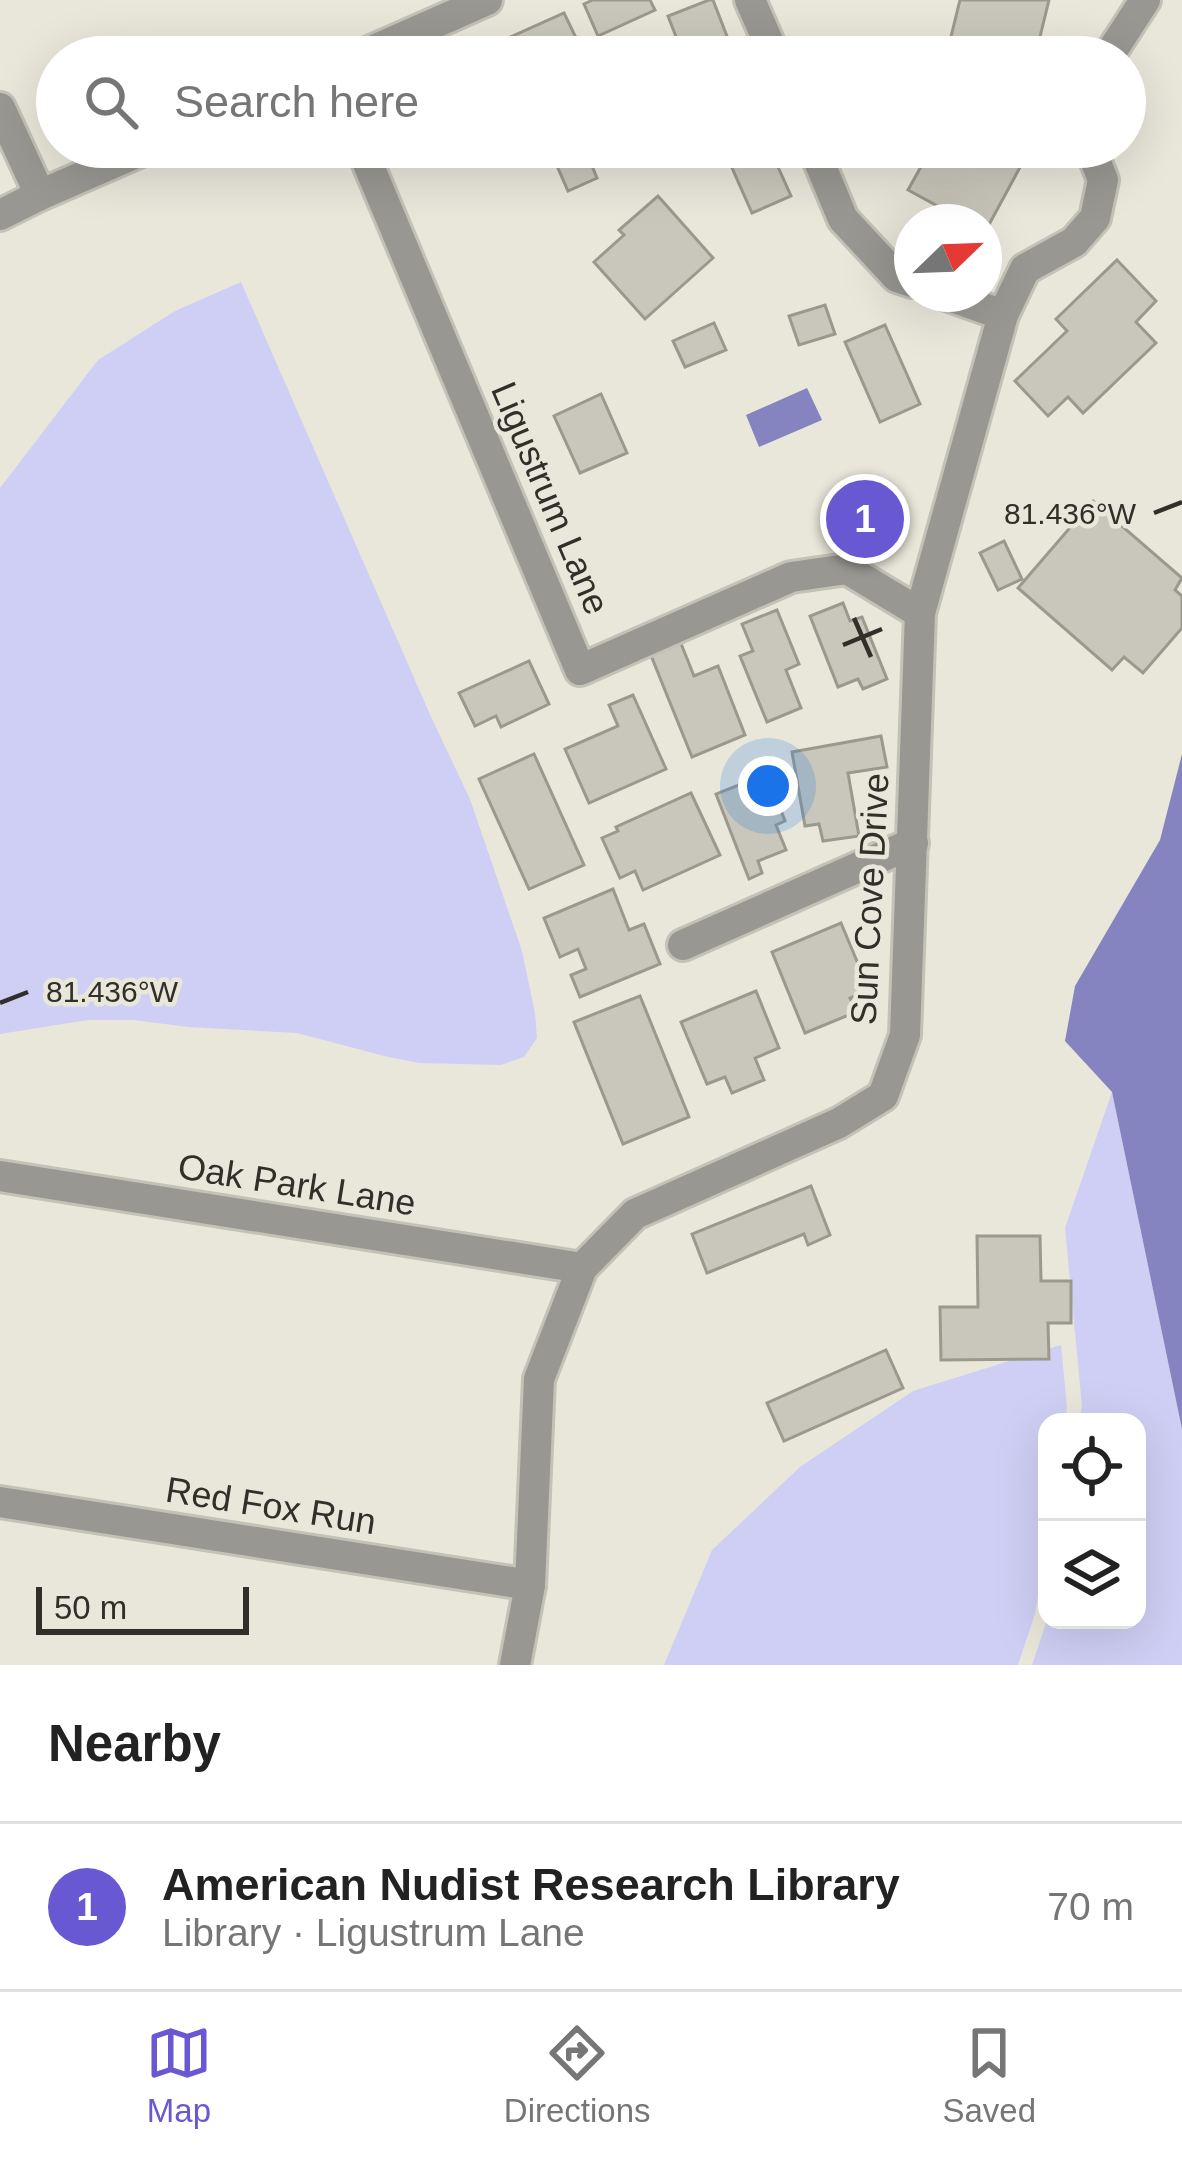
<!DOCTYPE html>
<meta charset="utf-8">
<style>
body{margin:0;font-family:Helvetica,sans-serif;background:#f6f6f6;color:#222}
.controls{position:absolute;right:36px;bottom:36px;display:grid;overflow:hidden;border-radius:24px;box-shadow:0 12px 48px #0002}
.controls button{width:108px;height:108px;display:grid;place-items:center;padding:0;border:0;border-bottom:3px solid #e0e0e0;background:#fff;color:#222;font:60px sans-serif}
.compass{position:absolute;left:894px;top:204px;width:108px;height:108px;border-radius:50%;background:#fff;box-shadow:0 12px 48px #0002;rotate:67deg}
.scale{position:absolute;left:36px;bottom:30px;width:213px;box-sizing:border-box;padding-left:12px;border:6px solid #302f2a;border-top:0;font-size:33px;line-height:42px;white-space:nowrap;color:#302f2a;-webkit-text-stroke:9px #e9e7da;paint-order:stroke}
.you{position:absolute;left:768px;top:786px;width:42px;height:42px;margin:-30px;border:9px solid #fff;border-radius:50%;background:#1a73e8;box-shadow:0 0 0 18px #1a73e833}
.badge{display:grid;place-items:center;width:78px;height:78px;border-radius:50%;background:#6858d1;color:#fff;font-size:39px;font-weight:700}
.pin{position:absolute;translate:-50% -50%;border:6px solid #fff;box-shadow:0 3px 12px #0006}
.list{margin:0;padding:0;list-style:none}
h2{display:flex;justify-content:space-between;align-items:center;height:156px;margin:0;padding:0 48px;font-size:51px}
h2 small{font-size:39px;font-weight:400;color:#767676}
.list li{display:grid;grid-template-columns:78px 1fr auto;gap:36px;align-items:center;box-sizing:border-box;height:168px;padding:0 48px;border-top:3px solid #e0e0e0}
.list b{display:block;font-size:45px;white-space:nowrap}
.list p{margin:0;font-size:39px;white-space:nowrap;color:#767676}
.list em{font-size:39px;font-style:normal;color:#767676}
.icon{flex:none;width:66px;height:66px;fill:none;stroke:currentColor;stroke-width:2;stroke-linecap:round;stroke-linejoin:round}
.map{position:relative;flex:none;width:1182px;height:1665px;overflow:hidden}
.search{position:absolute;background:#fff;box-shadow:0 12px 48px #0002;left:36px;right:36px;top:36px;height:132px;display:flex;align-items:center;gap:30px;box-sizing:border-box;padding:0 42px;border-radius:66px;color:#767676;font-size:45px}
.sheet{height:324px;background:#fff}
nav{display:flex;justify-content:space-around;align-items:center;box-sizing:border-box;height:168px;border-top:3px solid #e0e0e0;background:#fff;font-size:33px;color:#767676}
nav a{display:grid;justify-items:center;gap:6px}
nav .on{color:#6858d1}
.map>svg:first-child{display:block}
.green{fill:#cfcff5}
.water{fill:#8684c0}
.building{fill:#c9c7bb;stroke:#9b998d;stroke-width:3}
.lines{fill:none;stroke-linecap:round;stroke-linejoin:round}
.street-casing{stroke:#c4c2b7;stroke-width:36}
.street{stroke:#989792;stroke-width:30}
.ticks{fill:none;stroke:#302f2a;stroke-width:4.5}
.labels{text-anchor:middle;stroke-width:9;stroke-linejoin:round;paint-order:stroke}
.street-label{font-size:36px;fill:#302f2a;stroke:#e9e7da}
.ticks-label{font-size:30px;text-anchor:middle;fill:#302f2a;stroke:#e9e7da;stroke-width:9;stroke-linejoin:round;paint-order:stroke}
</style>
<div class="map">
<svg width="1182" height="1665" viewBox="0 0 1182 1665">
<rect width="100%" height="100%" fill="#e9e7da"/>
<g class="green">
<polygon points="241,282 432,719 470,799 522,951 535,1013 537,1038 524,1057 501,1065 420,1063 388,1057 297,1033 188,1027 134,1020 88,1020 0,1034 0,488 98,360 175,311"/>
<polygon points="1112,1092 1182,1429 1182,1665 1032,1665 1047,1620 1137,1620 1137,1422 1079,1422 1082,1406 1065,1228"/>
<polygon points="1061,1345 1067,1407 1065,1422 1047,1422 1047,1538 1035,1614 1018,1665 664,1665 712,1550 800,1467 913,1391"/>
</g>
<g class="water">
<polygon points="807,388 822,420 759,447 746,415"/>
<polygon points="1182,754 1182,1429 1112,1092 1065,1041 1075,986 1160,840"/>
</g>
<g class="building">
<polygon points="593,0 650,0 655,10 598,36 584,4"/>
<polygon points="709,0 713,0 735,57 684,57 668,16"/>
<polygon points="960,0 1049,0 1035,57 946,57"/>
<polygon points="564,13 579,44 551,57 512,57 504,40"/>
<polygon points="557,147 584,147 597,178 568,191 550,150"/>
<polygon points="759,147 769,147 791,196 752,213 729,161"/>
<polygon points="932,147 1031,147 985,232 984,222 967,222 908,190"/>
<polygon points="658,196 713,258 645,319 594,262 624,235 619,230"/>
<polygon points="1117,260 1156,301 1136,322 1156,343 1083,413 1068,397 1048,416 1015,381 1067,331 1056,319"/>
<polygon points="825,305 835,334 799,345 789,316"/>
<polygon points="714,323 726,350 685,367 673,341"/>
<polygon points="885,325 920,404 880,422 845,342"/>
<polygon points="601,394 627,453 580,473 554,416"/>
<polygon points="856,482 904,519 875,556 827,519"/>
<polygon points="1093,501 1182,578 1175,590 1182,596 1182,628 1143,673 1124,657 1112,670 1018,588"/>
<polygon points="1004,541 1022,579 998,590 980,553"/>
<polygon points="843,603 850,621 862,617 887,679 863,689 858,679 838,687 810,616"/>
<polygon points="777,610 799,664 786,670 801,708 767,722 740,656 753,651 742,624"/>
<polygon points="680,641 694,676 718,666 745,735 692,757 650,653"/>
<polygon points="529,661 549,704 501,727 496,716 475,726 459,693"/>
<polygon points="633,695 666,769 589,803 565,749 618,726 609,705"/>
<polygon points="881,736 887,767 848,773 859,836 823,841 819,824 805,826 792,752"/>
<polygon points="534,754 584,865 529,889 479,779"/>
<polygon points="759,777 768,800 776,797 785,821 776,825 786,850 758,861 762,873 749,879 716,794"/>
<polygon points="691,793 720,855 643,890 635,871 620,878 602,838 618,831 616,827"/>
<polygon points="613,889 629,930 644,924 660,964 580,997 571,975 586,969 578,949 560,957 544,918"/>
<polygon points="841,923 869,990 850,998 856,1012 805,1033 772,952"/>
<polygon points="756,991 779,1048 755,1058 764,1080 732,1093 725,1077 707,1084 681,1022"/>
<polygon points="640,996 689,1117 623,1144 574,1022"/>
<polygon points="811,1186 830,1235 808,1245 804,1234 707,1273 692,1234"/>
<polygon points="977,1236 1040,1236 1041,1281 1071,1281 1071,1323 1048,1323 1049,1359 941,1360 940,1307 978,1307"/>
<polygon points="886,1350 903,1388 784,1441 767,1403"/>
</g>
<g class="lines">
<defs>
<g id="street">
<polyline points="750,0 775,57"/>
<polyline points="358,57 487,0"/>
<polyline points="1108,57 1145,0"/>
<polyline points="0,108 40,195"/>
<polyline points="361,147 580,670 791,577 847,569 920,613"/>
<polyline points="813,147 843,219 897,277 912,282"/>
<polyline points="0,215 40,195 150,147"/>
<polyline points="944,294 1003,315"/>
<polyline points="683,945 913,843"/>
<polyline points="0,1176 582,1268"/>
<polyline points="0,1502 530,1585"/>
<polyline points="515,1665 530,1585 539,1379 582,1268 635,1214 839,1123 883,1096 905,1035 920,613 1003,315 1025,269 1074,242 1095,218 1103,180 1090,147"/>
</g>
</defs>
<use href="#street" class="street-casing"/>
<use href="#street" class="street"/>
</g>
<path class="ticks" d="M 1154,513 L 1182,502M 854,618 L 871,657M 843,645 L 882,629M 0,1003 L 28,992"/>
<g class="labels">
<g class="street-label">
<text transform="translate(551 498) rotate(67)" y="13">Ligustrum Lane</text>
<text transform="translate(869 899) rotate(-87)" y="13">Sun Cove Drive</text>
<text transform="translate(297 1184) rotate(9)" y="13">Oak Park Lane</text>
<text transform="translate(271 1505) rotate(9)" y="13">Red Fox Run</text>
</g>
</g>
<g class="ticks-label">
<text x="1070" y="524">81.436°W</text>
<text x="112" y="1002">81.436°W</text>
</g>
</svg>
<div class="controls">
<button><svg class="icon" aria-label="locate" viewBox="0 0 24 24"><circle cx="12" cy="12" r="6"/><path d="M12 2v4M12 18v4M2 12h4M18 12h4"/></svg></button>
<button><svg class="icon" aria-label="layers" viewBox="0 0 24 24"><path d="M12 4l9 5-9 5-9-5zM3 14l9 5 9-5"/></svg></button>
</div>
<svg class="compass" viewBox="-18 -18 36 36"><path d="M0-13l5 13h-10z" fill="#e53935"/><path d="M0 13l5-13h-10z" fill="#767676"/></svg>
<div class="scale">50 m</div>
<div class="you"></div>
<div class="pin badge" style="left:865px;top:519px">1</div>
<div class="search"><svg class="icon" aria-label="search" viewBox="0 0 24 24"><circle cx="10" cy="10" r="6"/><path d="M15 15l6 6"/></svg>Search here</div>
</div>
<section class="sheet">
<h2>Nearby<small></small></h2>
<ul class="list">
<li><span class="badge">1</span><div><b>American Nudist Research Library</b><p>Library · Ligustrum Lane</p></div><em>70 m</em></li>
</ul>
</section>
<nav>
<a class="on"><svg class="icon" aria-label="map" viewBox="0 0 24 24"><path d="M3 6l6-2 6 2 6-2v14l-6 2-6-2-6 2zM9 4v14M15 6v14"/></svg>Map</a>
<a><svg class="icon" aria-label="directions" viewBox="0 0 24 24"><path d="M12 3l9 9-9 9-9-9zM9 14v-3h6M13 9l2 2-2 2"/></svg>Directions</a>
<a><svg class="icon" aria-label="saved" viewBox="0 0 24 24"><path d="M7 4h10v16l-5-4-5 4z"/></svg>Saved</a>
</nav>
